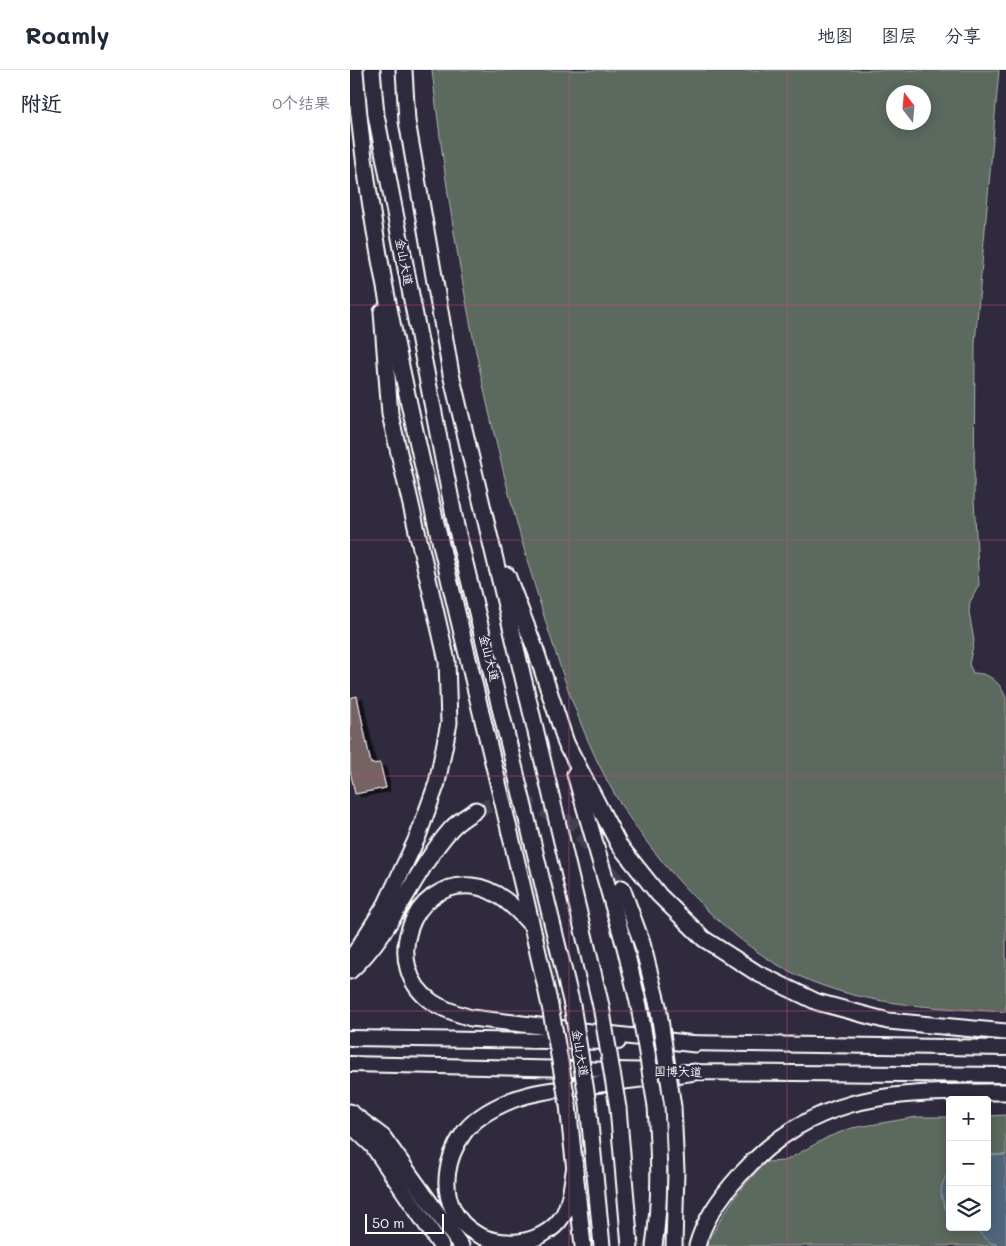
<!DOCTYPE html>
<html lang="zh">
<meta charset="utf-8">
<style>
body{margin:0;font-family:Mali,"LXGW WenKai TC",sans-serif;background:#f2f2f3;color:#1f2937}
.controls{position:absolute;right:15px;bottom:15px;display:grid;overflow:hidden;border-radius:5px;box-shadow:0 2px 12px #0003}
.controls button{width:45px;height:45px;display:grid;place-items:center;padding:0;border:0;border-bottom:1px solid #e0e1e3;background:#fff;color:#1f2937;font:25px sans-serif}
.compass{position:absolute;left:536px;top:15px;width:45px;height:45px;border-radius:50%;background:#fff;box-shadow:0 2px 12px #0003;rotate:344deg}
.scale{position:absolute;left:15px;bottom:12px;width:79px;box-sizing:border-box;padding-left:5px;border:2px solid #fff;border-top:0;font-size:14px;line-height:18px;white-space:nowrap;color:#fff;-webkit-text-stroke:4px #2f2a3d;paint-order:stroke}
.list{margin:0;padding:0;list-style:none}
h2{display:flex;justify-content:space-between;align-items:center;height:65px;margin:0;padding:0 20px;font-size:21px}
h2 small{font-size:16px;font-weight:400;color:#747a83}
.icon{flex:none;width:28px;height:28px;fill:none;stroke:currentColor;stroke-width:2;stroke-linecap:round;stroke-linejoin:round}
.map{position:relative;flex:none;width:656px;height:1176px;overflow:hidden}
header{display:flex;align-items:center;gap:30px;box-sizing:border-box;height:70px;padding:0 25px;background:#fff;border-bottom:1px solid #e0e1e3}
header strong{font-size:24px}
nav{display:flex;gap:28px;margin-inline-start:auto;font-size:18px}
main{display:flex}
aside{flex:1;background:#fff}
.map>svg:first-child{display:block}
.green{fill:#5c695f;stroke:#aeb4af;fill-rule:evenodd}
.water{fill:#50667b;stroke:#96a3b0}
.building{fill:#766263;stroke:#fff;filter:url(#shadow)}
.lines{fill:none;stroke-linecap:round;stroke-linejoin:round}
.trunk-tunnel{stroke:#443f50;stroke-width:15;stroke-dasharray:15 8;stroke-linecap:butt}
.primary-casing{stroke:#fff;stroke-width:18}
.trunk-casing{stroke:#fff;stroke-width:19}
.primary{stroke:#2f2a3d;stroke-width:14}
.trunk{stroke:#2f2a3d;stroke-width:15}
.trunk-bridge-casing{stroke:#fff;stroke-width:19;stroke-linecap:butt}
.trunk-bridge{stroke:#2f2a3d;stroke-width:15}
.grid{fill:none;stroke:#ce467c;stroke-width:1;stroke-opacity:0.55}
.labels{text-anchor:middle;stroke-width:4.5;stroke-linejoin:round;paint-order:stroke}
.street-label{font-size:12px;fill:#fff;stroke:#2f2a3d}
</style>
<header>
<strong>Roamly</strong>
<nav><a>地图</a><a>图层</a><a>分享</a></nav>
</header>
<main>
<aside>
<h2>附近<small>0个结果</small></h2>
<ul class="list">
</ul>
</aside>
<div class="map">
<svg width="656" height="1176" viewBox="0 0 656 1176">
<defs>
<filter id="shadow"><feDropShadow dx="5.5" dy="3" stdDeviation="0" flood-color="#0009"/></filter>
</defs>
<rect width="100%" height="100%" fill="#2f2a3d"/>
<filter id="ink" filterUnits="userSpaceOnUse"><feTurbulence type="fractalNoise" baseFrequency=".02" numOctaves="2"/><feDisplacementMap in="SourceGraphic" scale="10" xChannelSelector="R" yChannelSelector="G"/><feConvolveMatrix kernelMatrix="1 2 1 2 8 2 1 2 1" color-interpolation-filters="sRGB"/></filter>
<g filter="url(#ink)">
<g class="green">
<path d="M 82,0 L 649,0 L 625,273 L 624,430 L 629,515 L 620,532 L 619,542 L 624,571 L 619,594 L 623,603 C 640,603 650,612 656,628 L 656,942 C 580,937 503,936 435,899 C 371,864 310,796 271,735 C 232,671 211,600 189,530 C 136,356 102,181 82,0 ZM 574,22 L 574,52 L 544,52 L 544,22 Z"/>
<polygon points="656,1045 656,1085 637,1085 637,1046"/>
<path d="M 567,1047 L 600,1047 L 600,1157 L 623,1157 L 648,1176 L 356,1176 C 375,1140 387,1121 416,1092 L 435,1091 L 478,1067 L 502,1058 Z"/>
</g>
<g class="water">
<polygon points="637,1085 656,1085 656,1176 641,1173 623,1157 637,1157"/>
<path d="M 600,1101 L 600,1146 C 590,1131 587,1116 600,1101 Z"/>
</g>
<polygon class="building" points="7,626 21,694 30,693 36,718 5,724 0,700 0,628"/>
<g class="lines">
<polyline class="trunk-tunnel" points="126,740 150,732 186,736 224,756 272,818"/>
<defs>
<g id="primary">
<polyline points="0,968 268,972"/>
<polyline points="334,973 656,978"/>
<polyline points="0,994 312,1001"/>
<polyline points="333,1002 656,1005"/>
</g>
<g id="trunk">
<path d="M 5,0 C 14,123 39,244 66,365 C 108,556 158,745 200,936"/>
<polyline points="22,0 26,45 106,456 222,935"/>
<polyline points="54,0 57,51 101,304 251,936"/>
<polyline points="157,505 186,581 218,679"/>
<polyline points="215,671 269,775 309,825 354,869 407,903 467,932 538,951 656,962"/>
<polyline points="225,704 275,877 289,936"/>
<polyline points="272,818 292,873 308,936"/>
<path d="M 181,855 C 166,838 146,818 122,816 C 60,810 31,897 82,932 C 94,940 108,944 121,948 L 345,974"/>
<polyline points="0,891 36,834 68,766 87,713 99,653 97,591 40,344 32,242"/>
<path d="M 0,901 C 44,861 62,803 101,759 C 107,752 117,746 126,740"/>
<polyline points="238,1034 252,1176"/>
<polyline points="218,1035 233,1176"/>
<polyline points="323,1037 326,1101 324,1176"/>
<polyline points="268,1038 280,1176"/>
<polyline points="0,1042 33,1067 111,1176"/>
<polyline points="0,1054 23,1076 91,1176"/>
<path d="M 225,1096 C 222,1111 221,1134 212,1147 C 203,1161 184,1171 168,1172 C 102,1176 78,1115 113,1064 C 123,1049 145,1037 162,1030 C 185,1021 211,1019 236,1016 C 272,1011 309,1007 345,1002"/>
<path d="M 304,1176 C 311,1129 309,1084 306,1036"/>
<path d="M 347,1176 C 354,1149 371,1126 390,1105 C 467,1019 550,1022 656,1022"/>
</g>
</defs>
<use href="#primary" class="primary-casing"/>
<use href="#trunk" class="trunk-casing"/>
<use href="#primary" class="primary"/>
<use href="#trunk" class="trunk"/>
<defs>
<g id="trunk-bridge">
<polyline points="222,935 238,1034"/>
<polyline points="200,936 218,1035"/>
<polyline points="251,936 268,1038"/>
<polyline points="289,936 306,1036"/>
<polyline points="308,936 323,1037"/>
</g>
</defs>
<use href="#trunk-bridge" class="trunk-bridge-casing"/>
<use href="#trunk-bridge" class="trunk-bridge"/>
</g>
</g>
<path class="grid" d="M 219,0 L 219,1176M 437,0 L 437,1176M 0,235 L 656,235M 0,470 L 656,470M 0,706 L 656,706M 0,941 L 656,941"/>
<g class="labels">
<g class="street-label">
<text transform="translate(54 192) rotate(79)" y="4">金山大道</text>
<text transform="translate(139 588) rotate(76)" y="4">金山大道</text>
<text transform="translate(230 983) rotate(81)" y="4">金山大道</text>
<text transform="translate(328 1002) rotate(1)" y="4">国博大道</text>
</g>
</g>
</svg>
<div class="controls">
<button>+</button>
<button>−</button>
<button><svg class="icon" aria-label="layers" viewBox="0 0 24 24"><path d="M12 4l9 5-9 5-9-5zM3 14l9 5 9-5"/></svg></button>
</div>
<svg class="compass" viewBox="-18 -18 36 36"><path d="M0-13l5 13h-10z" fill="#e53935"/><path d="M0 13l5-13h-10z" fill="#747a83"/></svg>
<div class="scale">50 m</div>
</div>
</main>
